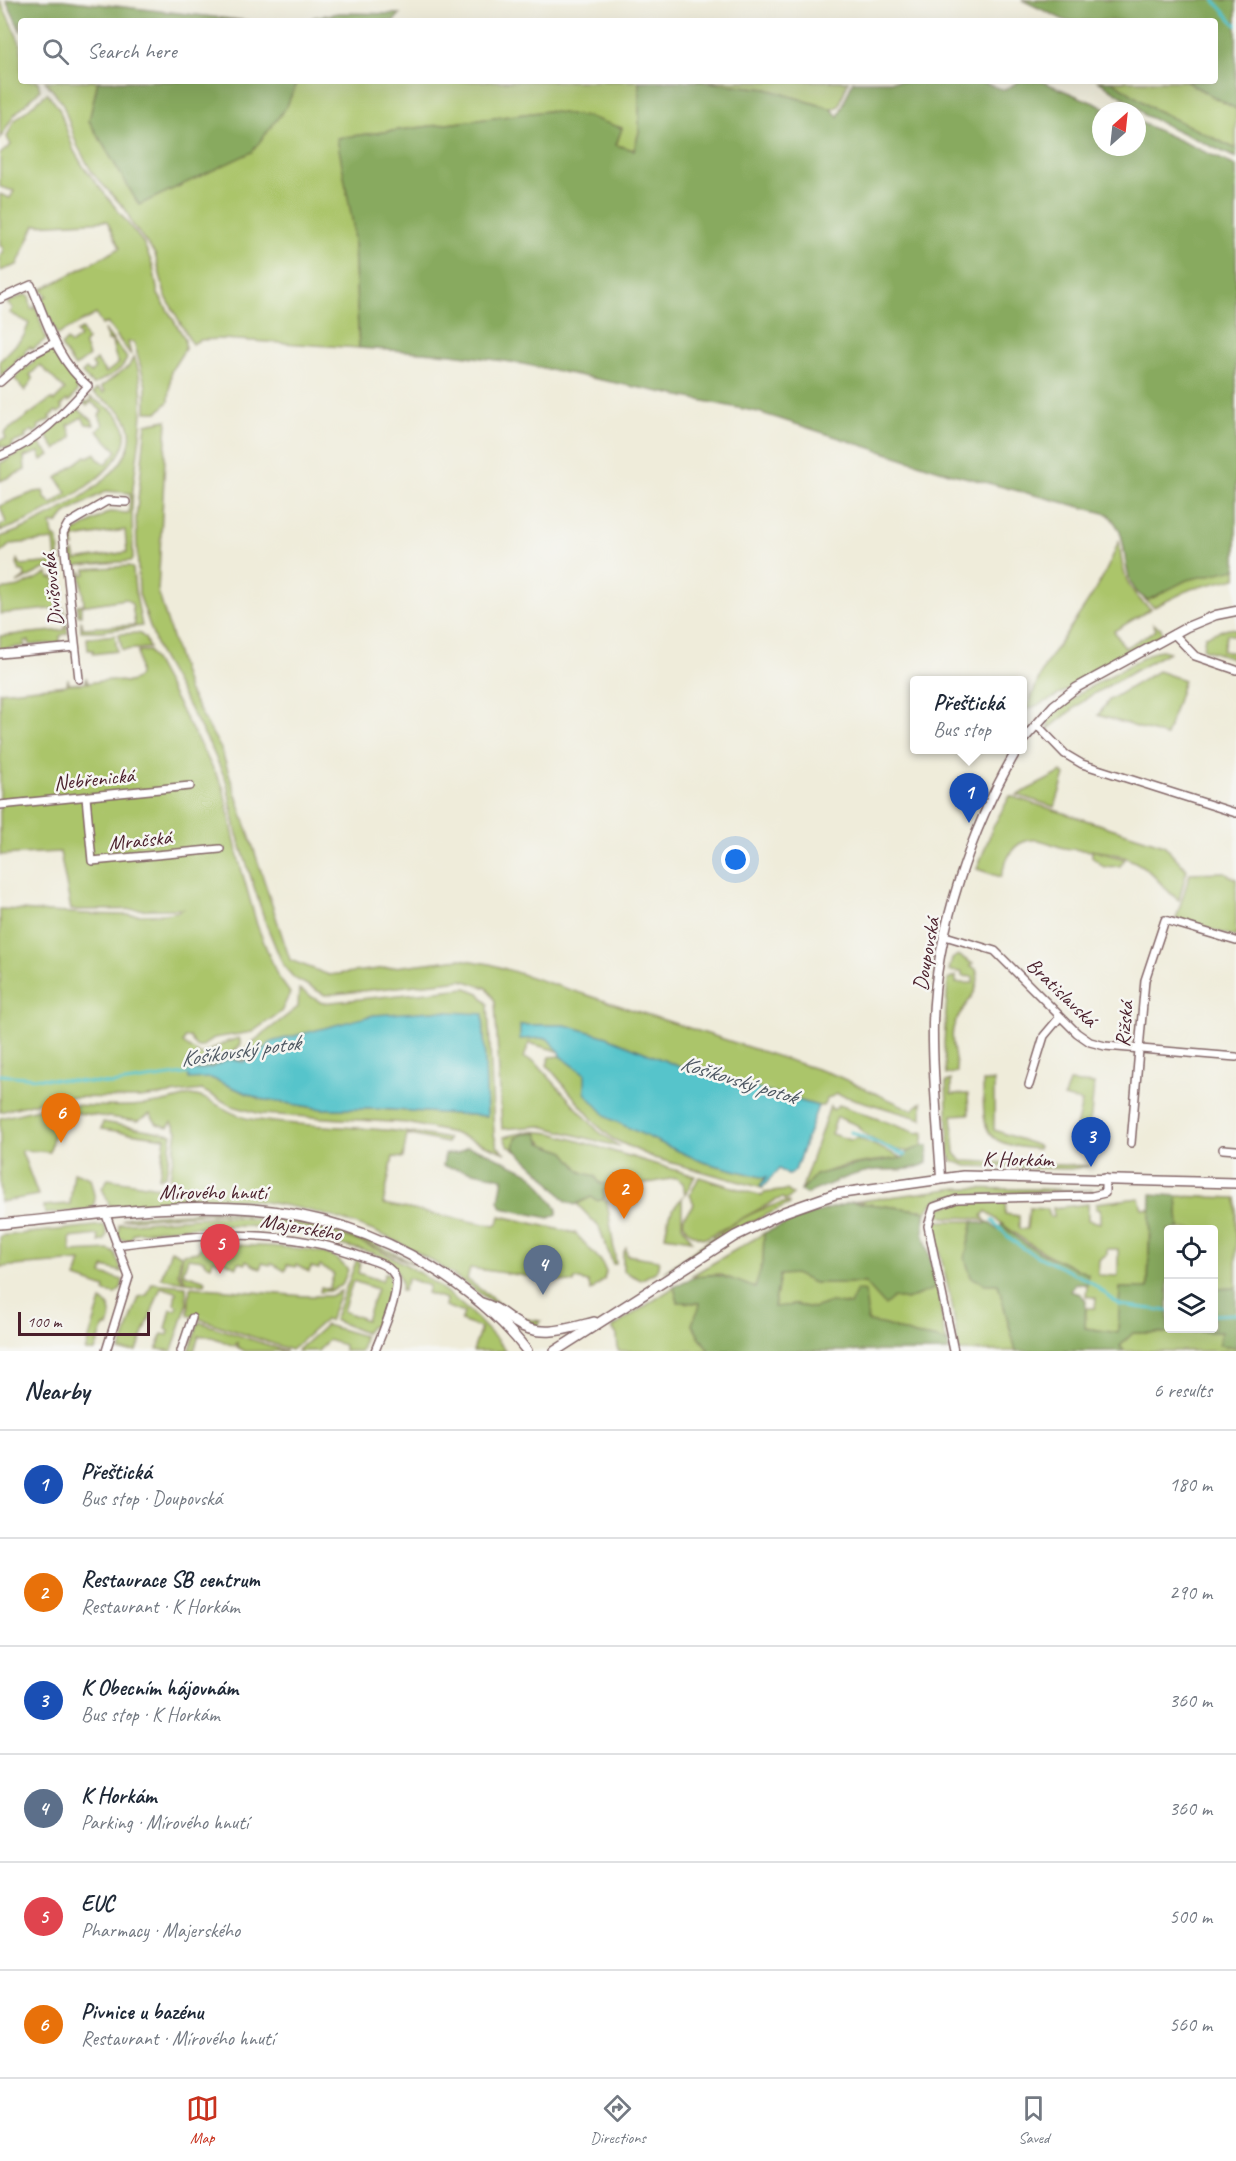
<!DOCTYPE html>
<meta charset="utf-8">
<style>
body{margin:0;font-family:Caveat,sans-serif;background:#f2f2f3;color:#1f2937}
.controls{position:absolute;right:18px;bottom:18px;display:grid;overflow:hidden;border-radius:6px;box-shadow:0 6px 24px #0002}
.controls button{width:54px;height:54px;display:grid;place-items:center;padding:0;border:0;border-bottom:2px solid #e0e1e3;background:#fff;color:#1f2937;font:30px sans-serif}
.compass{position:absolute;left:1092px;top:102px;width:54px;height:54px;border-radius:50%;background:#fff;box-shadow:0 6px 24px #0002;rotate:27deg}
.scale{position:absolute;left:18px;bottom:15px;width:132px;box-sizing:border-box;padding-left:6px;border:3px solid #4a1f2b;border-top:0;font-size:16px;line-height:21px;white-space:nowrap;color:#4a1f2b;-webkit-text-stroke:4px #f6f6f2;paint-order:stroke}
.you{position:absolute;left:736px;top:860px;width:21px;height:21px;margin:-15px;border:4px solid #fff;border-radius:50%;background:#1a73e8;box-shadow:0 0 0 9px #1a73e833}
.badge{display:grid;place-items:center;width:39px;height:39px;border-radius:50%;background:#c8321e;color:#fff;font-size:20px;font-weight:700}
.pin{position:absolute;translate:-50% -50px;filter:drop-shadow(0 2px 3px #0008)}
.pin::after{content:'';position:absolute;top:32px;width:21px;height:18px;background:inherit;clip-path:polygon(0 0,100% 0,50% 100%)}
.popup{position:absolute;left:910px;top:676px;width:117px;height:78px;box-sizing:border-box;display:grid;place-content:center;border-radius:6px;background:#fff;filter:drop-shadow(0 2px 4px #0005);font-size:20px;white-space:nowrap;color:#747a83}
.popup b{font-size:22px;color:#1f2937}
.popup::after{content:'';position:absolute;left:50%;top:100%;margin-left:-12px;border:12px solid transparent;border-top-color:#fff}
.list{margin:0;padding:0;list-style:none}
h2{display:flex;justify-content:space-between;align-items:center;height:78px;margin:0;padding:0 24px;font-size:26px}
h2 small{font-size:20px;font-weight:400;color:#747a83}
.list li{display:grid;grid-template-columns:39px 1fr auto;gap:18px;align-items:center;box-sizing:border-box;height:108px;padding:0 24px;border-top:2px solid #e0e1e3}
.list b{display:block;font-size:22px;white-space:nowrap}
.list p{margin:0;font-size:20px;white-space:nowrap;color:#747a83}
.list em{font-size:20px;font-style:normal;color:#747a83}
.icon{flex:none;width:33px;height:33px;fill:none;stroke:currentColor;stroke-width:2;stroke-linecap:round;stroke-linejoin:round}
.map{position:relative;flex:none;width:1236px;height:1351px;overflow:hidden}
.search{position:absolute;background:#fff;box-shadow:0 6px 24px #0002;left:18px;right:18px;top:18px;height:66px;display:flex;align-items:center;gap:15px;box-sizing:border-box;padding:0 21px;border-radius:6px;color:#747a83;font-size:22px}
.sheet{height:726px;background:#fff}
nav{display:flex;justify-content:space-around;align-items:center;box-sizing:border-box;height:84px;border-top:2px solid #e0e1e3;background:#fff;font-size:16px;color:#747a83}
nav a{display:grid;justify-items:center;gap:3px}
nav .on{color:#c8321e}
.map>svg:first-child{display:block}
.green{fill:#abc56b;stroke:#7a724b;stroke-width:1.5;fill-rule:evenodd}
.forest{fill:#88aa5f;stroke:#696445;stroke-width:1.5}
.water{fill:#57c4cb;stroke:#50727b;stroke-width:1.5}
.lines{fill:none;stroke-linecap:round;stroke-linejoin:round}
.stream{stroke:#57c4cb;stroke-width:3}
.minor-casing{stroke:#846768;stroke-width:10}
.tertiary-casing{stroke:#846768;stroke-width:11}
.secondary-casing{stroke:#846768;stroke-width:12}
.minor{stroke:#fff;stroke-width:7}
.tertiary{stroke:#fff;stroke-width:8}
.secondary{stroke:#fff;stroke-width:9}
.labels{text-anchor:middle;stroke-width:5;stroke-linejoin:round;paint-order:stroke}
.street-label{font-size:21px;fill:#4a1f2b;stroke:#f6f6f2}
.water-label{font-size:22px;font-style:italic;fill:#4f5963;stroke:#f6f6f2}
</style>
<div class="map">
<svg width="1236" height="1351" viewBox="0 0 1236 1351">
<rect width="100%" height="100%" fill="#f6f6f2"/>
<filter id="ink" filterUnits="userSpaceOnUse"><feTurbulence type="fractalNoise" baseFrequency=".0167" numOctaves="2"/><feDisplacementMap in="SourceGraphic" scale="12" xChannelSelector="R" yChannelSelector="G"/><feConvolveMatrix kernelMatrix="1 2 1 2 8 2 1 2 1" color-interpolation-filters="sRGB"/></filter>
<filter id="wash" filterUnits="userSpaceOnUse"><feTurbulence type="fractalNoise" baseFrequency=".008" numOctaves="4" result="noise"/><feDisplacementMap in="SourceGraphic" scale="24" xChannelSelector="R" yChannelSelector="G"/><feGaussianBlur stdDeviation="1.35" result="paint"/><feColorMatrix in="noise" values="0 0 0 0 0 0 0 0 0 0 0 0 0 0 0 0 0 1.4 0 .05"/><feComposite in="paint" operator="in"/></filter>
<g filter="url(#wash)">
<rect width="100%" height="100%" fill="#efecda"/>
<g class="green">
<polygon points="0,0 21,45 21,81 38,81 40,90 14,115 0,139"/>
<polygon points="45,81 98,81 89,121 287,106 297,81 639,81 639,132 634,150 616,145 622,128 548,111 338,138 353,225 359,348 222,339 200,340 192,344 165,295 155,254 132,224 126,210 93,174 77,145 62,102"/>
<polygon points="699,81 848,81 839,106 832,109 767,89"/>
<polygon points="1112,81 1185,81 1236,109 1236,149 1152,108"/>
<polygon points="47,93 59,108 74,151 83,166 144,244 153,266 158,294 185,339 185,349 171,371 169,401 158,412 146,412 146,386 134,342 128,342 131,355 107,323 102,325 96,314 57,335 42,298 47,296 41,290 120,248 107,221 35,225 17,265 0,271 0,256 3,253 3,247 0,246 0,194 10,198 14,191 0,187 0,154 11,145 7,137 14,121"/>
<polygon points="23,295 29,296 31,309 34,309 35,304 46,339 33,349 30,347 24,352 26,355 22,358 20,356 14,362 16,364 12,368 10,366 1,377 0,361 24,336 29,323 10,313 13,308 7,303"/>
<polygon points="82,329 87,340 84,343 89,356 75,367 61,346 67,340 71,344 80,337 76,332"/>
<path d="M 104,329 L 127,358 C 122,373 104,378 93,385 L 82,373 L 86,369 L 91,373 L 95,368 L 92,364 L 96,360 L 106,373 L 119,363 C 113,355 115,348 111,340 L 108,341 Z"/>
<polygon points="47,350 53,351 77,384 77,392 69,402 67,400 61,406 63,409 58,413 56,411 49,417 51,419 38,426 39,429 34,433 32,430 25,435 26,438 12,443 13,446 7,449 5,446 0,448 0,440 6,438 4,433 51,399 54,401 65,390 40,365 30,375 33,379 25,391 15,379 24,367 26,369 34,361 33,359"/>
<path d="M 134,356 C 150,400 138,444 133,489 C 131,512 133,535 133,558 L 131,561 L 73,566 L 71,555 L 74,552 L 76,560 L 127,552 L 125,530 L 74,538 L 74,547 L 70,546 L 73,527 L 76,531 L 109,512 L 129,513 L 130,493 L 106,491 L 65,514 L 58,523 L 51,524 L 53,536 L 58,539 L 60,567 L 44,569 L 17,583 L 25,577 L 24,571 L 20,571 L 17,564 L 18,560 L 21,565 L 56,562 L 54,540 L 11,544 L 0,553 L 0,537 C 37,526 162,466 123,415 C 116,405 102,400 93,393 L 97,389 L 103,393 L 105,391 L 101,387 L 129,366 Z"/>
<path d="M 90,397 C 101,404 116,410 122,422 C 146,467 31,522 0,531 L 0,525 L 6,523 L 0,506 L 34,492 L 43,491 L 45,498 L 52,504 L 67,493 L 57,478 L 86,456 L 88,457 L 95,453 L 98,459 L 106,464 L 117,451 L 97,431 L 103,425 L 99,415 L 102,411 L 91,402 L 87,406 L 84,403 L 90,401 Z"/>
<polygon points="75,407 92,420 94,425 86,424 82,417 68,425 72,437 56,450 46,435 61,420 63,422"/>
<polygon points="167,420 158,591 188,690 221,749 290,960 329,975 460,959 490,964 835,1075 912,1110 922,1102 922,1119 837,1094 828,1098 823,1106 818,1106 678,1066 607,1037 565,1025 520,1025 547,1038 561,1052 529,1043 524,1058 535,1062 598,1131 620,1147 541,1126 502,1129 495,1001 487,988 462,980 325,995 294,978 283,965 266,924 236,831 227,783 211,747 159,653 139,594 136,519 146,424"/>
<polygon points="37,441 50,455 42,460 39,452 24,457 25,470 0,481 0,463 9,459 8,456 12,457 20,453 21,449 23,452 30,447 29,445"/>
<path d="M 1119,540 C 1122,569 1125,591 1151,609 L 1114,631 L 1125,648 L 1156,630 L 1153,624 L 1161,628 L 1162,634 L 1050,700 L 1026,710 C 1034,693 1039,674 1049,659 C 1077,615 1101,591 1119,540 Z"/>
<polygon points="129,566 133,569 135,590 142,626 101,631 81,631 81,620 83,628 135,625 132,604 126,599 81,606 81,615 78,615 77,605 84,604 80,570 83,575 86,574 86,569"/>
<path d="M 1236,569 L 1236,578 L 1191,589 L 1154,607 L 1143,598 C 1154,602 1163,591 1172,586 C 1191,575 1215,571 1236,569 Z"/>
<polygon points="48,573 49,578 54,578 57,606 64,608 65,615 61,617 60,608 0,614 0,590 19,587"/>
<polygon points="66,621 68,633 60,636 60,643 30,645 29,641 24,641 25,646 0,649 0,636 64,630"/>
<polygon points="1228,628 1236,629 1236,636 1227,634 1222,651 1236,653 1236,659 1203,649 1205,636"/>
<polygon points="139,633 145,638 149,648 122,650 119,634"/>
<polygon points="115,635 117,651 93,654 93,650 88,650 87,638"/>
<polygon points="1162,650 1169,652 1090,696 1048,729 1049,718 1083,691 1155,651"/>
<path d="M 138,651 L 149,651 L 223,787 L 239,861 L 257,925 L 277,975 L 290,993 L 281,1012 L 252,1032 L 214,1038 L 201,1047 L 196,1047 L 190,1037 L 185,1038 L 183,1043 L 201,1055 L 226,1042 L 239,1038 L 241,1044 L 232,1054 L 236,1059 L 254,1041 L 298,1007 L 299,989 L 322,1003 L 466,988 L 479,993 L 488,1004 L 494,1134 L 497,1146 L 506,1153 L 453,1133 L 407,1123 L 261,1114 L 232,1106 L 202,1090 L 140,1098 L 57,1097 L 0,1112 L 0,909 C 31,910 164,922 183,909 L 71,910 L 60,852 L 0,855 L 0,692 L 67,685 L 68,678 L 69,684 L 86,683 L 86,677 L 88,683 C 96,682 105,680 113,680 C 124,681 131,686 139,675 ZM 374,1015 L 483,1015 L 487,1116 L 378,1109 L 323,1109 L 260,1099 L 211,1078 L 189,1078 L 188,1072 L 235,1060 L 254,1059 L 263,1048 Z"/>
<polygon points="1158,671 1184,680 1166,736 1098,715 1109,700"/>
<polygon points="1062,772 1065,775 1055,807 1017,795"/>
<path d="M 1010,796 L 1164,845 L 1187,870 L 1179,900 C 1167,893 1156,875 1142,866 C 1112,847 1093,853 1064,848 C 1049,844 1037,835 1021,843 C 1009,849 1004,865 1001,877 L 977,869 L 993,827 Z"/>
<polygon points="1092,850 1125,859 1120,866 1104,867 1092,857"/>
<polygon points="1223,872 1236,879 1236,937 1176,919 1190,873"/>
<path d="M 958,955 L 973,964 L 970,966 L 976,969 C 985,993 958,1007 953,1029 C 950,1044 956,1058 957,1072 L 946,1075 L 944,1044 L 948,980 L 956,976 L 956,983 L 973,983 L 973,977 L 962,976 L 962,972 L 949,971 L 952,959 Z"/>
<polygon points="560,1056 585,1074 609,1118 703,1162 765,1178 760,1186 762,1188 654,1158 613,1139 598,1126 547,1065 550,1057"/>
<polygon points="951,1080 951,1094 968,1094 969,1114 952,1115 955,1153 962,1161 1089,1166 1071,1169 967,1166 953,1161 949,1153 946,1082"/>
<path d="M 983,1081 L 994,1081 L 994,1130 L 1039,1146 L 1038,1149 C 980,1144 984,1132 983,1081 Z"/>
<polygon points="1069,1082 1094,1084 1091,1116 1085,1136 1076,1128 1082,1102 1064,1097"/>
<path d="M 190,1095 C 211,1096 229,1116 250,1119 C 316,1129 382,1125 448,1139 L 447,1143 L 407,1134 L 403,1158 L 393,1157 L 383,1204 L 494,1226 L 498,1224 L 500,1216 L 575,1233 L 601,1261 L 606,1272 L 604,1279 L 591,1291 L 588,1282 L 575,1279 L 574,1283 L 470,1268 L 467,1279 L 518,1318 L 541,1321 L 536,1328 C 499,1310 467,1283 432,1261 C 381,1229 325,1211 265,1202 C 230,1197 194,1200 160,1203 C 144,1204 124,1209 110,1206 L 102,1188 L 108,1179 L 158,1187 L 169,1184 L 177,1131 L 172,1122 L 168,1127 L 157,1124 L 150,1114 L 138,1121 L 70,1112 L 67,1108 L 69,1105 C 112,1107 149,1109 190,1095 Z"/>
<polygon points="55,1105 53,1122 55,1124 50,1152 21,1150 38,1195 0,1202 0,1118"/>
<path d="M 839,1105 L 917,1133 L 924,1132 L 922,1146 C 918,1148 913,1151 909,1151 C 896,1153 864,1138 857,1125 L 837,1117 L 831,1134 L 851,1140 L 858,1138 L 903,1158 C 871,1162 822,1163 801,1191 L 830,1106 L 833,1110 Z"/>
<polygon points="103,1122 172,1134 166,1175 159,1178 165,1138 101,1129"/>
<path d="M 530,1131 L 552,1133 L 695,1176 L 685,1195 L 683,1183 L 676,1178 L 610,1190 L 611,1187 C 599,1183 589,1177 578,1169 C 570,1152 541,1151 537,1133 L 523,1134 L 514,1148 L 517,1152 L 507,1145 L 504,1137 Z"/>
<polygon points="74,1172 90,1178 95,1199 93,1207 88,1210 45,1214 44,1206 70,1204"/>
<path d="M 699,1177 L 762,1196 L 764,1193 L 787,1190 L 793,1195 L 785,1201 L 783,1198 L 776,1200 L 706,1238 C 696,1238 678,1228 685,1215 C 687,1212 692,1208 694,1204 L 690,1195 Z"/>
<polygon points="957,1188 1093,1190 947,1196 935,1201 926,1211 852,1202"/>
<polygon points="1177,1196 1236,1198 1236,1288 1214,1289 1214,1230 1179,1229"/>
<polygon points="591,1197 607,1201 616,1264 613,1264 599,1227 577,1204"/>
<polygon points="682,1197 682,1226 692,1240 665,1236 669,1215"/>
<path d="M 1139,1198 L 1142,1209 L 1150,1209 L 1148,1289 L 1120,1288 L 1118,1333 L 1085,1328 L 1086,1308 L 1095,1308 L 1096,1298 L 1086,1296 L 1088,1274 C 1044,1255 1023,1241 986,1211 L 982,1216 L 987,1223 C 971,1212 946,1223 936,1213 C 944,1199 990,1203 1006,1202 L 1005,1214 L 1019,1216 L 1019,1229 L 1027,1229 L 1029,1208 L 1048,1209 L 1050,1217 L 1054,1216 L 1053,1208 L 1088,1204 L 1088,1220 L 1100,1223 L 1100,1209 L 1096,1209 L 1096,1203 ZM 1107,1249 L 1118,1249 L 1118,1276 L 1098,1275 L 1099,1260 L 1107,1254 Z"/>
<path d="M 789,1202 L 790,1204 L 742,1226 L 664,1272 C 703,1247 741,1209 789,1202 Z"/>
<path d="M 214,1211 C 285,1214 352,1227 414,1264 L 347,1235 L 272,1217 L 215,1213 L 122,1220 L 129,1217 Z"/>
<path d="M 219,1216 C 254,1219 289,1221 324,1230 C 394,1249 461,1294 506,1351 L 473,1351 L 481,1328 L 461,1321 L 464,1313 L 445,1306 L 446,1299 L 427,1293 L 429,1286 L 408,1278 L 403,1291 L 401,1291 C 403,1255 368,1251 340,1245 L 341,1239 C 266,1221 210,1224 134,1233 L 130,1240 L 123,1240 L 118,1236 L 119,1224 Z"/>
<polygon points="935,1221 973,1221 965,1258 971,1277 998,1284 1016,1351 959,1351 952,1304 935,1232"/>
<polygon points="104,1225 107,1233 105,1240 99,1242 98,1235 70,1238 71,1252 109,1250 115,1253 122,1272 104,1267 102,1274 123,1280 121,1289 115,1294 104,1292 105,1288 76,1278 81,1261 0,1267 0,1236"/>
<polygon points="764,1233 763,1261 755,1288 719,1274 691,1276"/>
<path d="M 234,1245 C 259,1246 313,1246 334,1257 C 339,1260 344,1266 348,1270 L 342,1285 L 329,1291 L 320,1292 L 321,1287 L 329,1289 L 334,1274 L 320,1266 L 319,1269 L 311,1267 L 309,1272 L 296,1265 L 295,1267 L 287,1265 L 285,1271 L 271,1263 L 270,1265 L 262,1263 L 260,1269 L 246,1261 L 245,1264 L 238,1262 L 236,1267 L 222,1260 L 220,1262 L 213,1260 L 211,1266 L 204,1263 L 204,1260 L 188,1258 L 183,1273 L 206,1281 L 205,1284 L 186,1282 L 180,1272 L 183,1254 L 197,1252 L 202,1246 Z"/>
<polygon points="626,1248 627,1255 659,1260 657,1271 641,1280 623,1271 623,1254"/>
<polygon points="171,1250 181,1255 178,1273 184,1282 161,1278"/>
<path d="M 357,1259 L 360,1263 L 358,1273 L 382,1281 L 385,1273 L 388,1273 L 392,1283 L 379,1328 L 371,1326 L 365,1333 L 334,1320 ZM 353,1281 L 377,1289 L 366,1320 L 343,1311 Z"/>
<path d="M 795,1273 L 814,1283 L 865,1283 L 906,1300 L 938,1287 L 944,1333 L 948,1343 C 936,1336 927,1338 915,1335 C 898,1330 886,1323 868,1323 L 850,1305 L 831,1302 L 815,1308 L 795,1305 L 774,1308 L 780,1275 Z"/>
<polygon points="152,1283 186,1286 187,1305 172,1351 157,1349 162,1334 168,1335 169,1331 166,1329 171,1309 176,1310 178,1306 174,1304 176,1292 161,1287 137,1351 120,1351 139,1297 147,1295"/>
<polygon points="190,1287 305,1296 330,1296 341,1291 329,1321 325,1320 291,1350 188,1315"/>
<path d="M 674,1287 L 678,1302 L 700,1303 C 700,1312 694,1316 692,1325 L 709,1351 L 618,1351 L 617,1335 L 612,1328 Z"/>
<path d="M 101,1300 C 114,1307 112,1315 108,1327 L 104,1326 L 95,1351 L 85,1351 Z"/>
<path d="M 199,1322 L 286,1351 L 245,1351 L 237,1347 L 237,1342 L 234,1346 C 223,1342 211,1334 199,1336 L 194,1351 L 189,1351 Z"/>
<polygon points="326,1325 364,1336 361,1351 344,1351 344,1345 328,1340 318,1351 297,1351"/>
<polygon points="1221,1332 1219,1345 1236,1347 1236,1351 1124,1351 1120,1346 1132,1333"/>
</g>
<g class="forest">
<polygon points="6,0 63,0 249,21 21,21 21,32"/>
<polygon points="1022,0 1236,0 1236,109 1185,81 1215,81 1215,21 1066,21"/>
<polygon points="339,13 400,14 394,21 309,21 314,17"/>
<polygon points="98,81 297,81 287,106 252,152 139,205 89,121"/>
<path d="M 639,81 L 699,81 L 767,89 L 832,109 L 838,117 L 853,81 L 978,81 L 1005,90 L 1019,81 L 1041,81 L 1113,111 L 1101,111 L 1101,147 L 1137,147 L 1137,121 L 1236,166 L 1236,569 L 1187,580 L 1148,600 C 1122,589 1128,557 1121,535 C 1119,527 1113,520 1108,514 L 949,473 L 758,412 L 518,363 L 452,354 L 359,348 L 353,225 L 337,138 L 548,111 L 589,117 L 622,128 L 616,145 L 634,150 L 639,132 Z"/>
<polygon points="1098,81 1112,81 1152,108 1236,149 1236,158 1144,115 1137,106"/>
<polygon points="537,1133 541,1143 565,1152 581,1172 595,1176 600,1184 609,1183 611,1187 604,1191 605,1198 598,1201 591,1197 575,1205 566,1201 541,1173 514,1148 516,1138 523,1134"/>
<path d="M 922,1146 L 928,1146 L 927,1163 C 910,1172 894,1169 877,1170 C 852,1172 828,1186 806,1194 L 801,1191 L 815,1175 L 860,1164 L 903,1158 L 907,1152 Z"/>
<path d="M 467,1147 C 482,1149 494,1156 506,1162 C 532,1174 533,1172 549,1198 C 552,1204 558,1206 557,1214 L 549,1218 L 502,1208 L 499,1201 L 503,1178 L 443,1166 L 445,1154 L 458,1153 Z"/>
<path d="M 1151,1194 L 1177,1196 L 1179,1229 L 1168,1230 L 1168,1328 L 1214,1328 L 1214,1289 L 1236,1288 L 1236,1347 L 1219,1345 L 1221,1332 L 1133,1333 L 1120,1346 L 1124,1351 L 1016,1351 L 998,1284 L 985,1284 L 971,1277 L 965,1258 L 973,1221 L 984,1224 L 988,1222 L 998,1230 L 1002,1224 C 1026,1249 1058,1261 1088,1274 L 1087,1285 L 1076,1283 L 1070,1291 L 1080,1294 L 1086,1300 L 1085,1328 L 1118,1333 L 1120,1288 L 1148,1288 Z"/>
<path d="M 852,1202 L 926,1211 L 923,1232 L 938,1287 L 906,1300 L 894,1297 L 885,1305 L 865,1283 L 814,1283 L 795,1274 L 780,1275 L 774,1307 L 795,1305 L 814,1308 L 831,1302 L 850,1305 L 857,1290 L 865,1291 L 868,1322 C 886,1323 898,1330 915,1335 C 927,1338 936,1336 948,1343 L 949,1351 L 709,1351 L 692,1325 C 694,1316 699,1312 700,1303 L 678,1302 L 674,1287 C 706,1267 722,1275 755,1288 L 763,1261 L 764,1233 L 802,1217 Z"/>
</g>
<g class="water">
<polygon points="433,1011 483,1014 487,1116 378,1109 323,1109 260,1099 211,1078 189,1079 188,1072 213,1067 229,1059 243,1062 254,1059 271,1042 374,1015"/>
<polygon points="520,1025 565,1025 607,1037 678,1066 818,1106 795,1171 788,1175 779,1169 762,1188 760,1186 767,1176 765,1178 703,1162 665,1145 608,1118 585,1093 585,1074 560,1056 560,1052 547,1038 520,1039"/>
</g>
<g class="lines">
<g class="stream">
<polyline points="1214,0 1236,25"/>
<polyline points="0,1075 111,1084 192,1073"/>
<polyline points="851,1132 905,1155"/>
<polyline points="992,1220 1010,1239 1029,1252 1089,1281 1120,1305 1168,1311"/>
<polyline points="1214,1315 1236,1314"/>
</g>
</g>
</g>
<g filter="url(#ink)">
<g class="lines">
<defs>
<g id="minor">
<path d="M 0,299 L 31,285 C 47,321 56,360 88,386 C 63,414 36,442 0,456"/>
<polyline points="0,382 31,355 54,343"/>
<polyline points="1174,634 1195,656 1236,670"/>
<polyline points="0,654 75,647"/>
<polyline points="79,679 63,533 68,524 107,501 126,502"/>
<polyline points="1036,724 1065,754 1082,764 1236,813"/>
<polyline points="86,797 92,861 220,849"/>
<polyline points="0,805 190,786"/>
<polyline points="945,936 995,951 1077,1033 1090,1042 1105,1046 1236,1057"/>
<polyline points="1029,1085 1044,1036 1060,1017"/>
<polyline points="1131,1143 1145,980 1165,920 1236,941"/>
<polyline points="1223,1149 1236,1150"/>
<path d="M 116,1245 C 201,1234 284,1226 365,1258 C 376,1262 391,1265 395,1277 C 401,1292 381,1335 375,1351"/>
<polyline points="106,1351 129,1277 106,1215"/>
<polyline points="181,1351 192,1318"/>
<polyline points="954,1351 928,1226 934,1207 957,1199 1092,1196 1105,1193 1105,1178"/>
</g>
<g id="tertiary">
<polyline points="1023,740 1054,705 1076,688 1187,627 1216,615 1236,611"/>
<path d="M 941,1178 C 938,1127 932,1074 933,1023 C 935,933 972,826 1017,750"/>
</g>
<g id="secondary">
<path d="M 0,1224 C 155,1210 290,1179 431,1267 C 466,1289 501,1317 527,1351"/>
<path d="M 482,1303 C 496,1307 503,1314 515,1322 C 540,1339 567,1329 594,1322"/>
<polyline points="555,1351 735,1236 784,1212 835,1194 963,1176 1236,1183"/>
</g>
</defs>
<use href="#minor" class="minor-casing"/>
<use href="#tertiary" class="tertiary-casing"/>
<use href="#secondary" class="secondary-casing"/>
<use href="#minor" class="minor"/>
<use href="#tertiary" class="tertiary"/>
<use href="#secondary" class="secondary"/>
</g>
</g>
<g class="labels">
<g class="street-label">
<text transform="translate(52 590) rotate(-96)" y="7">Divišovská</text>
<text transform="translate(94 779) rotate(-6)" y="7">Nebřenická</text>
<text transform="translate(140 840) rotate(-6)" y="7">Mračská</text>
<text transform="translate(926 954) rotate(-80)" y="7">Doupovská</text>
<text transform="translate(1062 992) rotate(44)" y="7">Bratislavská</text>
<text transform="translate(1124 1024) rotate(-85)" y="7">Rižská</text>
<text transform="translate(1018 1159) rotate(1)" y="7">K Horkám</text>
<text x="213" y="1199">Mírového hnutí</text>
<text transform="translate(301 1227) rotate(10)" y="7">Majerského</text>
</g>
<g class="water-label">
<text transform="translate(240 1050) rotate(-8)" y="8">Košíkovský potok</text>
<text transform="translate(739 1079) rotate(17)" y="8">Košíkovský potok</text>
</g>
</g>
</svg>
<div class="controls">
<button><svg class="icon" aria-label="locate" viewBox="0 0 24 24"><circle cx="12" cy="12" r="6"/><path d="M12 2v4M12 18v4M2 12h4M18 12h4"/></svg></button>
<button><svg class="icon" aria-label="layers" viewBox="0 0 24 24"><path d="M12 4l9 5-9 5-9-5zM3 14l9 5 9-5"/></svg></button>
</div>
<svg class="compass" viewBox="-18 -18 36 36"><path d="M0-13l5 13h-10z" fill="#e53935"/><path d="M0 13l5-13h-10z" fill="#747a83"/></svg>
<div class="scale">100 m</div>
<div class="you"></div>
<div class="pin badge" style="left:969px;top:823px;background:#1a4fb4">1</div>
<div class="popup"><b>Přeštická</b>Bus stop</div>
<div class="pin badge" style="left:624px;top:1219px;background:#e8710a">2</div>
<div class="pin badge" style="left:1091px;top:1167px;background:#1a4fb4">3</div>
<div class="pin badge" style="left:543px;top:1295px;background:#5c6f8a">4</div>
<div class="pin badge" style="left:220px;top:1274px;background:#e0444e">5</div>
<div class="pin badge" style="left:61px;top:1143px;background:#e8710a">6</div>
<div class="search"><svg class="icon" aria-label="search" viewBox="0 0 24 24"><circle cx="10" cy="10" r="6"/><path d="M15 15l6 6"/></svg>Search here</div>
</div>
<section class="sheet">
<h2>Nearby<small>6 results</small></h2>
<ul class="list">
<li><span class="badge" style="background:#1a4fb4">1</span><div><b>Přeštická</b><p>Bus stop · Doupovská</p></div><em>180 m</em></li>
<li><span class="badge" style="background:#e8710a">2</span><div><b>Restaurace SB centrum</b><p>Restaurant · K Horkám</p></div><em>290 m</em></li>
<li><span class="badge" style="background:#1a4fb4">3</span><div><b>K Obecním hájovnám</b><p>Bus stop · K Horkám</p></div><em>360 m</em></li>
<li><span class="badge" style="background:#5c6f8a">4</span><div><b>K Horkám</b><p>Parking · Mírového hnutí</p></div><em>360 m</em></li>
<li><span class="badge" style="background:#e0444e">5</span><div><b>EUC</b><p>Pharmacy · Majerského</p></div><em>500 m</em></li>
<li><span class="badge" style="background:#e8710a">6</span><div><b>Pivnice u bazénu</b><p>Restaurant · Mírového hnutí</p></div><em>560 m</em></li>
</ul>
</section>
<nav>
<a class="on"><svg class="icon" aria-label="map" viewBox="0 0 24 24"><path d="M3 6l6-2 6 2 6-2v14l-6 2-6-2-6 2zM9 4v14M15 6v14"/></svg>Map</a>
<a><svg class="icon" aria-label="directions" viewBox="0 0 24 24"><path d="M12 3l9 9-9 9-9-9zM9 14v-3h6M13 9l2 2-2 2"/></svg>Directions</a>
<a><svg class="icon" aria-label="saved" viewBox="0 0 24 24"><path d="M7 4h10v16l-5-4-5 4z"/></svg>Saved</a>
</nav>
